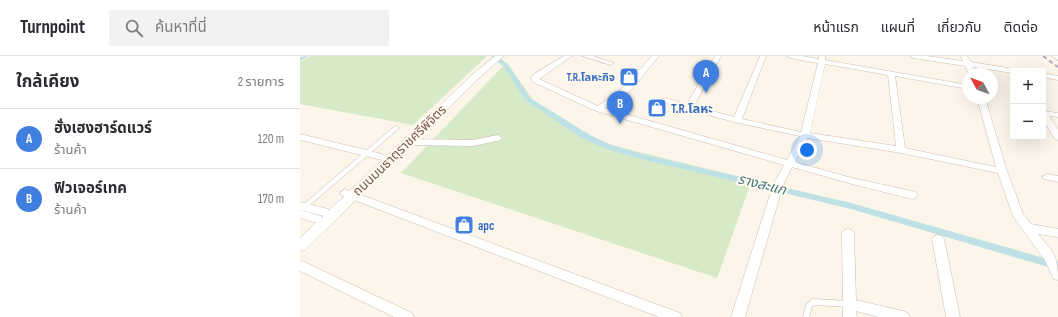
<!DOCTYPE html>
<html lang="th">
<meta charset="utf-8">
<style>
body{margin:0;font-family:"Sofia Sans Condensed","Noto Sans Thai",sans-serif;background:#f2f2f3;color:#2b2b33}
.controls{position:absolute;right:12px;top:12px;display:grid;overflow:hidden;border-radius:0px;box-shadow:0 4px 16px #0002}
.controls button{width:36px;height:36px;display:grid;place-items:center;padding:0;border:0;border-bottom:1px solid #e1e1e2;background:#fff;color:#2b2b33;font:20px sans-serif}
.compass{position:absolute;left:662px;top:12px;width:36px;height:36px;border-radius:50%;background:#fff;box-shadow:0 4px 16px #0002;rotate:311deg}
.you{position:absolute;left:507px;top:94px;width:14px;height:14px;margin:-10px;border:3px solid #fff;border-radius:50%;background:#1a73e8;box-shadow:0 0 0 6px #1a73e833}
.badge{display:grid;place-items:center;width:26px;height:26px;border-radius:50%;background:#b45309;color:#fff;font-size:13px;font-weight:700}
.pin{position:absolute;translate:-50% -33px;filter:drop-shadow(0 1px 2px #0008)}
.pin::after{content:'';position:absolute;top:21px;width:14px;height:12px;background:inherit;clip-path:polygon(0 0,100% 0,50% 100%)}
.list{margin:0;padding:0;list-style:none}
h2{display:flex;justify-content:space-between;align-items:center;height:52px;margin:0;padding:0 16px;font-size:17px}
h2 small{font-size:13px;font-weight:400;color:#7c7c81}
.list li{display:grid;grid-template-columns:26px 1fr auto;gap:12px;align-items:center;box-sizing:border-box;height:60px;padding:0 16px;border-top:1px solid #e1e1e2}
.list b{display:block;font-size:15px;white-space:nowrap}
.list p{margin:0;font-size:13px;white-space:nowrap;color:#7c7c81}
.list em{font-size:13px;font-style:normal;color:#7c7c81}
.icon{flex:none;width:22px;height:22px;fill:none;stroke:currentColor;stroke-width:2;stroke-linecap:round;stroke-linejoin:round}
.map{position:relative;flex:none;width:758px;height:261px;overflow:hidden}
header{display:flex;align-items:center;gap:24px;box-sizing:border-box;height:56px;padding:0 20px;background:#fff;border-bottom:1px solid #e1e1e2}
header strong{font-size:19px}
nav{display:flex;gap:22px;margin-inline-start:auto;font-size:14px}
.search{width:280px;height:36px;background:#f2f2f3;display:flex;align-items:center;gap:10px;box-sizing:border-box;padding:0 14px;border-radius:0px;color:#7c7c81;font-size:15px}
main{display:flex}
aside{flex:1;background:#fff}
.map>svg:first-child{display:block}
.green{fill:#d6eac7}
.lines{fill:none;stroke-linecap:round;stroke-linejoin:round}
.canal{fill:#bee1e6;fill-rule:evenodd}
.service-far1-casing{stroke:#cebcaf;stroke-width:5.5}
.service-casing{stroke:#cebcaf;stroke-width:7}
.minor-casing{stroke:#cebcaf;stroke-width:1}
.tertiary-casing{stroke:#cebcaf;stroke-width:1}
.service-far1{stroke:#fff;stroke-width:4.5}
.service{stroke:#fff;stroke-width:6}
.minor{fill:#fff;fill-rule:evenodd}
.tertiary{fill:#fff;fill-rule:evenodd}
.rail{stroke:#b7a7c7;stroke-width:2;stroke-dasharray:4.5 3;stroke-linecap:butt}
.labels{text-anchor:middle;stroke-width:4;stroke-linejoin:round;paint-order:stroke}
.far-shop-label{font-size:11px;font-weight:bold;fill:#366cbe;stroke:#fff9f0;text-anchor:end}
.shop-label{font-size:13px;font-weight:bold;fill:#366cbe;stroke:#fff9f0;text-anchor:start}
.street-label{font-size:13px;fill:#775b4d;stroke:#fff9f0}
.water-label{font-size:14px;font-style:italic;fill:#437983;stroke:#fff9f0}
</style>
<header>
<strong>Turnpoint</strong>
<div class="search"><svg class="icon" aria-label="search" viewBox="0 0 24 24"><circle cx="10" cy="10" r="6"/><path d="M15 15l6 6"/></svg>ค้นหาที่นี่</div>
<nav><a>หน้าแรก</a><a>แผนที่</a><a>เกี่ยวกับ</a><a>ติดต่อ</a></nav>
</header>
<main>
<aside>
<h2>ใกล้เคียง<small>2 รายการ</small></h2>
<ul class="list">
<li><span class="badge" style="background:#3f7fe0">A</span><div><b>ฮั่งเฮงฮาร์ดแวร์</b><p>ร้านค้า</p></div><em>120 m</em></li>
<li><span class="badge" style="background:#3f7fe0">B</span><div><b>ฟิวเจอร์เทค</b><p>ร้านค้า</p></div><em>170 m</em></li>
</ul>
</aside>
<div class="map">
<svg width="758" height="261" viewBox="0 0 758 261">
<rect width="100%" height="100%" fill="#fcf5e9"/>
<g class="green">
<polygon points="11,0 187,0 113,69 0,48 0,6"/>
<polygon points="207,6 233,44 303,87 452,124 417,222 101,117"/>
</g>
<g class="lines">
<g class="canal">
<polygon points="9,0 0,5 0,1"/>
<polygon points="191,0 198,0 208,9 230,42 288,78 309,88 342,98 551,147 758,206 758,214 551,153 341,103 303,92 282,82 225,44 204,11"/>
</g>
<defs>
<polyline id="service-far1" points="4,151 96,72"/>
<polyline id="service" points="506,261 509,250 513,246 549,248"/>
<g id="minor">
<path d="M 264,0 L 272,0 L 239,23 L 298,50 L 325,30 L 352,0 L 359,0 L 331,34 L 305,52 L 487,104 L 500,80 L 434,66 L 362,46 L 361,44 L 365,42 L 387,48 L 415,0 L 421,0 L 394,50 L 434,61 L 460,0 L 466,0 L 442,63 L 501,76 L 518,7 L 490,2 L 487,0 L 502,0 L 519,3 L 519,0 L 525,0 L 525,4 L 668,29 L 668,33 L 595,20 L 605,92 L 696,111 L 677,42 L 685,42 L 707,115 L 723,158 L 731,168 L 758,173 L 758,181 L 738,178 C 754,197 758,199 758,224 L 754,223 L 744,203 L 713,160 L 698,117 L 601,97 L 508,82 L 495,106 L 552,122 L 612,135 L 616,136 L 617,139 L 616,142 L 612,143 L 552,128 L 492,111 L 483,129 L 445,261 L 431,261 L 473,129 L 484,109 L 296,55 L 233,26 L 231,22 L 234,18 ZM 525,8 L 588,19 L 596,90 L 510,77 Z"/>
<polygon points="282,0 293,0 314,7 311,9"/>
<polygon points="610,0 627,0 663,5 661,0 667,0 671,6 714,13 718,15 713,15 713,17 673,11 677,18 669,18 665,10 613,2"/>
<polygon points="752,0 758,0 758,4"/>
<polygon points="743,17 758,20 758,24 743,21"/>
<polygon points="743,55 758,57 758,61 749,60 758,74 758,84 755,83 743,64"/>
<polygon points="0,78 82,98 87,101 82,104 0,84"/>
<polygon points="198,79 202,82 201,84 173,90 108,89 104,86 108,83 173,84"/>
<polygon points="747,118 758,120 758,126 744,123 742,121"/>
<polygon points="45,133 380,257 382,261 359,261 41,139 40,137"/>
<polygon points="0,146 28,153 29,156 28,159 24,160 0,154"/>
<polygon points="0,154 21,160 22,163 21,166 17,167 0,162"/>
<polygon points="548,173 552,174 554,177 556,244 603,255 608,257 610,261 579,261 556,255 557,261 543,261 542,177 544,174"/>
<polygon points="638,179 642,180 644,183 660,261 646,261 632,183 634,180"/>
<polygon points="0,204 112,257 114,261 94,261 0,215"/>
</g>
<polygon id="tertiary" points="195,0 204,0 178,23 5,194 0,195 0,182 172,19"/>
</defs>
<use href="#service-far1" class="service-far1-casing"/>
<use href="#service" class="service-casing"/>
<use href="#minor" class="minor-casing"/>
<use href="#tertiary" class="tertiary-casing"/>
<use href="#service-far1" class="service-far1"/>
<use href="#service" class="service"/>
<use href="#minor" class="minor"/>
<use href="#tertiary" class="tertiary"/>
<polyline class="rail" points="743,0 758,11"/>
</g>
<defs>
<symbol id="shop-square" viewBox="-11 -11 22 22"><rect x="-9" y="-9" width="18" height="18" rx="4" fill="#3f7fe0" stroke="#fff9f0"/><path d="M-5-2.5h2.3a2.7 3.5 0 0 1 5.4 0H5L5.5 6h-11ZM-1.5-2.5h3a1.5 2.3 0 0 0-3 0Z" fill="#fff"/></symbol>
</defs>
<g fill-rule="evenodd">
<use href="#shop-square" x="318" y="10" width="22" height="22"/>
<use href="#shop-square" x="346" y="41" width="22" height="22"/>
<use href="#shop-square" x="153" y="158" width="22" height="22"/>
</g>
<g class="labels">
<g class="far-shop-label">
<text x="315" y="25">T.R.โลหะกิจ</text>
</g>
<g class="shop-label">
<text x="371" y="57">T.R.โลหะ</text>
<text x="178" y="174">apc</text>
</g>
<g class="street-label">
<text transform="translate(99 94) rotate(-44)" y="5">ถนนมนธาตุราชศรีพิจิตร</text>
</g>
<g class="water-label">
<text transform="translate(462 128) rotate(14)" y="5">รางสะแก</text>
</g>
</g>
</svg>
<div class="controls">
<button>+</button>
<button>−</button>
</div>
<svg class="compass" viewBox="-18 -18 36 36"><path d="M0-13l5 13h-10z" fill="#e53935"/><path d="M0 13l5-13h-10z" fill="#7c7c81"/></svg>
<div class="you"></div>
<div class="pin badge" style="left:406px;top:37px;background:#3f7fe0">A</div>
<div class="pin badge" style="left:320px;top:68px;background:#3f7fe0">B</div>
</div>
</main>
